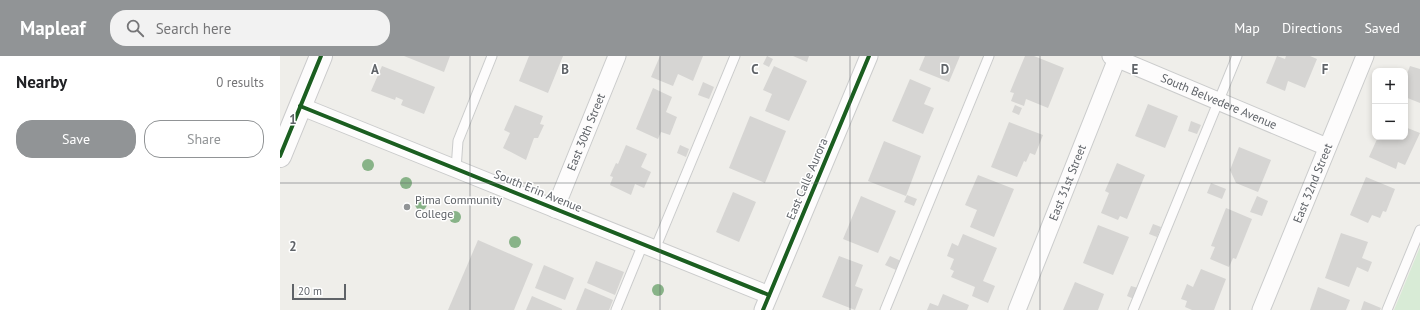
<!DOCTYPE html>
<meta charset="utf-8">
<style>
body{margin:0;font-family:"PT Sans",sans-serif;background:#f2f2f2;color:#202124}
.controls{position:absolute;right:12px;top:12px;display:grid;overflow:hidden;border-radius:8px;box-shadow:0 2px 6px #0003}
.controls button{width:36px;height:36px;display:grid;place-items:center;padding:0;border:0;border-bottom:1px solid #e0e0e0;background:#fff;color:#202124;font:20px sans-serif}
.scale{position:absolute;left:12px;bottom:10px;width:54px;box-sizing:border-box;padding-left:4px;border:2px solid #5f6368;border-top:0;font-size:11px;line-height:14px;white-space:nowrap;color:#5f6368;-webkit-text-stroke:3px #fff;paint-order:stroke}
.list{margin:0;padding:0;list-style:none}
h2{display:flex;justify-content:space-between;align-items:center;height:52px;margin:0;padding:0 16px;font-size:17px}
h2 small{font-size:13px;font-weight:400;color:#757577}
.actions{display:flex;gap:8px;padding:12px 16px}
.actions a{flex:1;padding:9px 0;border:1px solid #919496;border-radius:16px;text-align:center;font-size:14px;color:#919496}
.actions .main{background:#919496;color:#fff}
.icon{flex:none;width:22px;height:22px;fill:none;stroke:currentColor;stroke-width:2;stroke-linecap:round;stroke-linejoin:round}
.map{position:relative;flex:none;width:1140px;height:254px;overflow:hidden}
header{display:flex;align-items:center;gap:24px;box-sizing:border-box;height:56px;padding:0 20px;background:#919496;color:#fff}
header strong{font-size:19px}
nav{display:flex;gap:22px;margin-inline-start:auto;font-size:14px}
.search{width:280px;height:36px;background:#f2f2f2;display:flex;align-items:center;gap:10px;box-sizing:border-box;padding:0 14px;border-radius:16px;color:#757577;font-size:15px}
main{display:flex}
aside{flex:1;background:#fff}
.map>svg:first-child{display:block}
.green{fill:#d8ebd6}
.building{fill:#d6d5d3}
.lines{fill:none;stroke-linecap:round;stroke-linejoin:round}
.lane-casing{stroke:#cbcccc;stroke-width:11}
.street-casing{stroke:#cbcccc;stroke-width:19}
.secondary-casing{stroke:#cacacb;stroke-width:24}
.lane{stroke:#fdfcfc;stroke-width:9}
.street{stroke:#fdfcfc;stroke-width:17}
.secondary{stroke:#fdfcfc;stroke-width:22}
.cycleway-casing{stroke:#fff;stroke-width:6}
.cycleway{stroke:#1b5e20;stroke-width:4}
.tree{fill:#88b388}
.grid{fill:none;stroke:#5f6368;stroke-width:1;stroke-opacity:0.55}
.poi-dot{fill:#919496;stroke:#fff;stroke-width:1.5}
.labels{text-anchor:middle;stroke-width:3;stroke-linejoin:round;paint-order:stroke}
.street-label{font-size:12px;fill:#5f6368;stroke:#fff}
.poi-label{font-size:12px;fill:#5f6368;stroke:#fff;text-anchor:start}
.grid-label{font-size:13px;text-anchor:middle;font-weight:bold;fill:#5f6368;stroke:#fff;stroke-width:3;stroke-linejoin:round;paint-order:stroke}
</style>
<header>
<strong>Mapleaf</strong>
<div class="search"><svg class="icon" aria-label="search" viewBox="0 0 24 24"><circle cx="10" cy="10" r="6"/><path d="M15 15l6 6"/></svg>Search here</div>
<nav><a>Map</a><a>Directions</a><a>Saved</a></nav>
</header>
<main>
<aside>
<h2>Nearby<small>0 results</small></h2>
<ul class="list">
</ul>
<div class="actions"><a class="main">Save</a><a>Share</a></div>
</aside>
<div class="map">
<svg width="1140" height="254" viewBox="0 0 1140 254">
<rect width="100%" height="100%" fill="#efeeea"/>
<polygon class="green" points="1140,191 1140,254 1114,254"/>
<g class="building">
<polygon points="124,0 170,0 164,16"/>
<polygon points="249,0 283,0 268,37 239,25"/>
<polygon points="380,0 423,0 413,25 398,18 393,30 371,21"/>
<polygon points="487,0 493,3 489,11 483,8"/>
<polygon points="513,0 529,0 527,6"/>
<polygon points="645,0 680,0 669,26 639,14"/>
<polygon points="745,0 754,0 784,12 768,52 746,43 744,50 731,45 734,37 730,36"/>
<polygon points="997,0 1005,3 1006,0 1030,0 1037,3 1025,32 1008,25 1005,35 986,27"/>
<polygon points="102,10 155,31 144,58 121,49 123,44 116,41 115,44 91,35"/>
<polygon points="494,10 527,25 509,65 485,55 492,38 483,34"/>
<polygon points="1130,10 1140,13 1140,47 1125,41 1125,23"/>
<polygon points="630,23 651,32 644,48 654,52 643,78 612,65"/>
<polygon points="423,26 434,31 429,43 418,39"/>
<polygon points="373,32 392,41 386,56 397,61 390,79 381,76 378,83 356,73"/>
<polygon points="868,48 898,60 885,92 855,80"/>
<polygon points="235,49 263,60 260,68 264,69 258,82 254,82 246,104 223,92 230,77 224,74"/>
<polygon points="735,49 742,52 739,59 732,56"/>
<polygon points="470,60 506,75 485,127 449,112"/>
<polygon points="911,65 921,69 917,78 908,75"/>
<polygon points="729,66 763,79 755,99 750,97 746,106 744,105 737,121 711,111"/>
<polygon points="1125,71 1140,77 1125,109 1118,106 1116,113 1089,101 1098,81 1125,81"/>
<polygon points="604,85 641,100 626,140 588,125"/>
<polygon points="346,89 367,98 361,111 371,116 364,132 355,128 351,139 330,129 333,121 330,120 336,107 338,108"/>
<polygon points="400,89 409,93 406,101 397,97"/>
<polygon points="959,91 991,104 978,136 956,127 950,114"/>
<polygon points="837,107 865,119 847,163 840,160 838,164 821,157 829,137 825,135"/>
<polygon points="698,119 734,133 714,181 690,171 697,154 685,149"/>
<polygon points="1086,121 1115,133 1106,156 1103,155 1100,162 1092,159 1088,167 1070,159"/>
<polygon points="931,127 946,133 942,143 927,137"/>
<polygon points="453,136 476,146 459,186 436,176"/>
<polygon points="627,139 637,143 634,150 624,146"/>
<polygon points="581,140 616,155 598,197 563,183"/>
<polygon points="977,140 988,145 982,160 970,156"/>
<polygon points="946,152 972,163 956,203 953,202 949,211 930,203 935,191 931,190"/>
<polygon points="873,168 881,171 877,181 869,178"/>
<polygon points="818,169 849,181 833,219 803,207"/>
<polygon points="1061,177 1088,186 1082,202 1092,206 1088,216 1077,211 1069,231 1045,222"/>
<polygon points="683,178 717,192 703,225 715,230 708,247 692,240 695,231 671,221 674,215 670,213 674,203 667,200 672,187 678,190"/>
<polygon points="198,184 253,208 234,254 168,254"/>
<polygon points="559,200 583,209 575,230 583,233 575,254 542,241"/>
<polygon points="610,200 621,205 616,214 605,209"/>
<polygon points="316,205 344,216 335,239 307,227"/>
<polygon points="264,209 294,222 285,244 255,232"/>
<polygon points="921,213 946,223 934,254 912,254 905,251 907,245 901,243 907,228 913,231"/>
<polygon points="795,226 824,238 818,254 783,254"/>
<polygon points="851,230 858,232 854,243 847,240"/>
<polygon points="1038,231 1070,244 1066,254 1030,254"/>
<polygon points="305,232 333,244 329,254 296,254"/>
<polygon points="663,238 689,249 687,254 647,254 650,247 658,250"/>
<polygon points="252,240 282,253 282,254 246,254"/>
<polygon points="1084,245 1101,252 1100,254 1081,254"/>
</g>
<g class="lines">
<defs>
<g id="lane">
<polyline points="176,113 178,85 212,0"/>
<polyline points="375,193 455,0"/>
<polyline points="336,254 363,188"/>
<polyline points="605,254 709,0"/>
<polyline points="853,254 957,0"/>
<polyline points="1107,254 1140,174"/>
</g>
<g id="street">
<path id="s1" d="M 831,0 L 1047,91"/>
<polyline points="20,50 489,239"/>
<path id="s2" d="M 275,153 L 337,0"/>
<polyline points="483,254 589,0"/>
<path id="s3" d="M 737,254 L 838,0"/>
<path id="s4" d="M 981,254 L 1085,0"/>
</g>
<polyline id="secondary" points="0,100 41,0"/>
</defs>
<use href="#lane" class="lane-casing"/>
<use href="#street" class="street-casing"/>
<use href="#secondary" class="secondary-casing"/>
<use href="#lane" class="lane"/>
<use href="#street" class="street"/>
<use href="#secondary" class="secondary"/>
<defs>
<g id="cycleway">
<polyline points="20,50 489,239"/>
<polyline points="0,100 41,0"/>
<polyline points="483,254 589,0"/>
</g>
</defs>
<use href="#cycleway" class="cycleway-casing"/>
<use href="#cycleway" class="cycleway"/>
</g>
<g class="tree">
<circle cx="88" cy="109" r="6"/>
<circle cx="126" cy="127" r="6"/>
<circle cx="141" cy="148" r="6"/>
<circle cx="175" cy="161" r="6"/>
<circle cx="235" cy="186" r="6"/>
<circle cx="378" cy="234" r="6"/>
</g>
<path class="grid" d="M 190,0 L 190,254M 380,0 L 380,254M 570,0 L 570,254M 760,0 L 760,254M 950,0 L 950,254M 0,127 L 1140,127"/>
<circle class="poi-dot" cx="127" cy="151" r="4"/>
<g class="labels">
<g class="street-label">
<text dy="4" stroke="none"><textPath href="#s1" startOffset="117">South Belvedere Avenue</textPath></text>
<text dy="4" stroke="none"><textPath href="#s2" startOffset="83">East 30th Street</textPath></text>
<text transform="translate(527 123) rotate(-67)" y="4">East Calle Aurora</text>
<text dy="4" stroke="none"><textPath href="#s3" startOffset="137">East 31st Street</textPath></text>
<text dy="4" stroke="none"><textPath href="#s4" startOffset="137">East 32nd Street</textPath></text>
<text transform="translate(258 135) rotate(22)" y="4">South Erin Avenue</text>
</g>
<g class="poi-label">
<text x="135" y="148">Pima Community<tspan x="135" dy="14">College</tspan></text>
</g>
</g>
<g class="grid-label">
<text x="95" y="18">A</text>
<text x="285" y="18">B</text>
<text x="475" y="18">C</text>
<text x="665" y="18">D</text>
<text x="855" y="18">E</text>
<text x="1045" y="18">F</text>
<text x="13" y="68">1</text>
<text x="13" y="195">2</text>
</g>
</svg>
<div class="controls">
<button>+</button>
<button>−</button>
</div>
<div class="scale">20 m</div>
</div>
</main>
